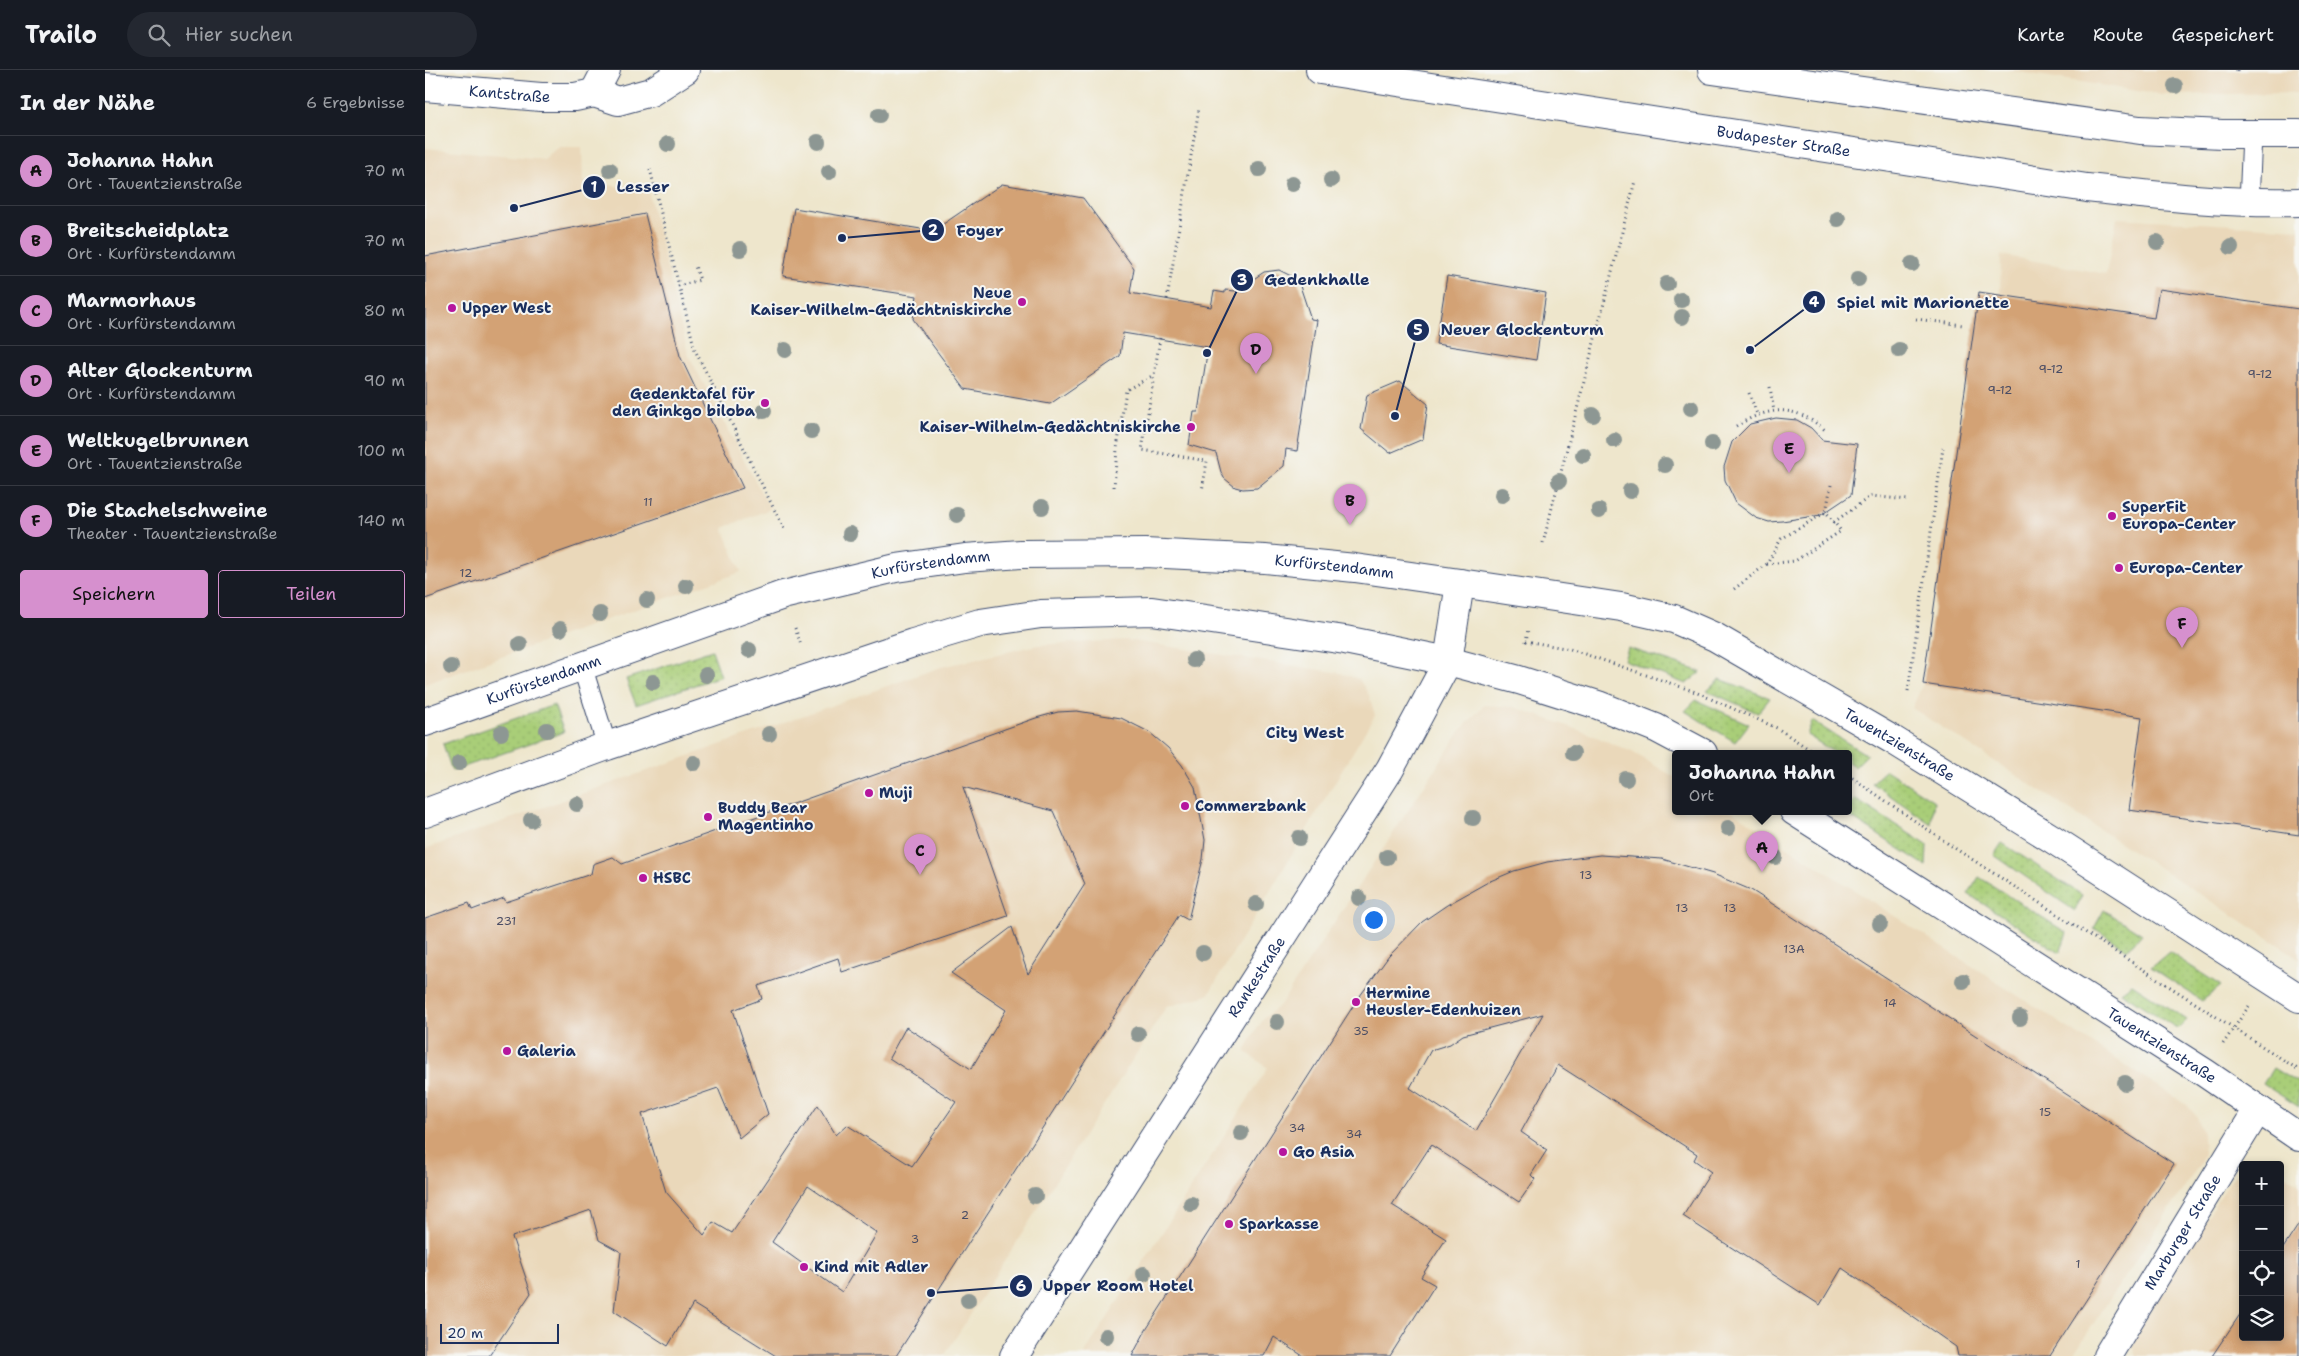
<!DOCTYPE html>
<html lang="de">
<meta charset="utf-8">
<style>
body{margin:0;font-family:"Shantell Sans",sans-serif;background:#242831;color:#f1f3f6}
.controls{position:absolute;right:15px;bottom:15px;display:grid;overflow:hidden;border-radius:5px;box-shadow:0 2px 8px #0003}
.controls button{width:45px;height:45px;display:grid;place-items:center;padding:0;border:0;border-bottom:1px solid #363941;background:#171b24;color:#f1f3f6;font:25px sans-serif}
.scale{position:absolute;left:15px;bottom:12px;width:119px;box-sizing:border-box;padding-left:5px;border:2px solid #1b2f5e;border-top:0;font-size:14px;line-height:18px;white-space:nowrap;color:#1b2f5e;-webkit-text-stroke:4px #f6f6f2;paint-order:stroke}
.you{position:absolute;left:948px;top:849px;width:18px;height:18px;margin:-12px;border:4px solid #fff;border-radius:50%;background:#1a73e8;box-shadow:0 0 0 8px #1a73e833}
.badge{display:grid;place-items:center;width:32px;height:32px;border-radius:50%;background:#d690ce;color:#111;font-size:16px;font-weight:700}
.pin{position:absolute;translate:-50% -41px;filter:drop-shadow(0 1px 2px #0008)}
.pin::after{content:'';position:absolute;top:26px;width:18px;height:15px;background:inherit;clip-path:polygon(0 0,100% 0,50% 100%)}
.popup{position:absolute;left:1247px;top:680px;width:180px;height:65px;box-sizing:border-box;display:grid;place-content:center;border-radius:5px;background:#171b24;filter:drop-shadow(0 1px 4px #0005);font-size:16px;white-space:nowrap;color:#9ea1a6}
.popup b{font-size:19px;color:#f1f3f6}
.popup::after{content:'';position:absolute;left:50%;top:100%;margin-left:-10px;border:10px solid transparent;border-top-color:#171b24}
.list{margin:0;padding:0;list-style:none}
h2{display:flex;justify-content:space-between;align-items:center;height:65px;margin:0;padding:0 20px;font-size:21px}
h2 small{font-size:16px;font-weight:400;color:#9ea1a6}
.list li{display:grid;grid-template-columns:32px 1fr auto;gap:15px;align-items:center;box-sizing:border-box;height:70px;padding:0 20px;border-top:1px solid #363941}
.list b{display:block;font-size:19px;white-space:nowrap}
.list p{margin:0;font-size:16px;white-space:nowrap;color:#9ea1a6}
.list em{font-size:16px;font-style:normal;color:#9ea1a6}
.actions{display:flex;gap:10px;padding:15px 20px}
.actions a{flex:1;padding:11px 0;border:1px solid #d690ce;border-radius:5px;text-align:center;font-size:18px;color:#d690ce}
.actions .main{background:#d690ce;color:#111}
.icon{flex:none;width:28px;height:28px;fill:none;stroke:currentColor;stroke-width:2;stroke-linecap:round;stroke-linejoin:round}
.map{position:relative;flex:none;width:1874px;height:1286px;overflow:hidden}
header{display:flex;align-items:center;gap:30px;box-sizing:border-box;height:70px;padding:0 25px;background:#171b24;border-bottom:1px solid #363941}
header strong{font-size:24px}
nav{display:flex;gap:28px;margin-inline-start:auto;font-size:18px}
.search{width:350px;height:45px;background:#242831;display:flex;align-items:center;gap:12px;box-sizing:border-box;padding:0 18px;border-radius:28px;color:#9ea1a6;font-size:19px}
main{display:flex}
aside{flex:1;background:#171b24}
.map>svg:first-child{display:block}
.built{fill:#ead8ba}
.green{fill:url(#green-dots);stroke:#627e6b}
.building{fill:#d3a274;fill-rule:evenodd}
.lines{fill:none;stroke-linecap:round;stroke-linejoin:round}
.service-casing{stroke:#3b4a6e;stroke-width:21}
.minor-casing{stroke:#3b4a6e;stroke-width:30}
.secondary-casing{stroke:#3b4a6e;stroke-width:30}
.path{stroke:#3b4a6e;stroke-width:3;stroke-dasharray:1 4;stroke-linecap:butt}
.service{stroke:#fff;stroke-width:19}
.minor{stroke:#fff;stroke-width:28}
.secondary{stroke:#fff;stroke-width:28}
.tree{fill:#8d9793}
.poi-dot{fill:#b5179e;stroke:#f6f6f2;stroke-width:2}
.labels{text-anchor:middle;stroke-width:4;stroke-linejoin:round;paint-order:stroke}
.number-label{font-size:12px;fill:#494c64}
.street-label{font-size:15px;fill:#1b2f5e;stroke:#f6f6f2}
.poi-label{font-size:15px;font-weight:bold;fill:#1b2f5e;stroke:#f6f6f2;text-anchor:start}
.neighbourhood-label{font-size:16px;font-weight:bold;fill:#1b2f5e;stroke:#f6f6f2}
.leader{fill:none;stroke:#1b2f5e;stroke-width:2}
.callout-dot{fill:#1b2f5e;stroke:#f6f6f2;stroke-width:2}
.mark-label{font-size:15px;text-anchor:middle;font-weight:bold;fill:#fff}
.callout-label{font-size:16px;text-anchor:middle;font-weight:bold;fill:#1b2f5e;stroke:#f6f6f2;stroke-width:4;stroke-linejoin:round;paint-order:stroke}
</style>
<header>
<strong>Trailo</strong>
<div class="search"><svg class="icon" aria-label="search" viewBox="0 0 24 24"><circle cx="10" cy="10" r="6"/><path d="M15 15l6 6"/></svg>Hier suchen</div>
<nav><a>Karte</a><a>Route</a><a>Gespeichert</a></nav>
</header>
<main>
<aside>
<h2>In der Nähe<small>6 Ergebnisse</small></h2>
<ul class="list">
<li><span class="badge">A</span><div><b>Johanna Hahn</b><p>Ort · Tauentzienstraße</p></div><em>70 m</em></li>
<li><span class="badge">B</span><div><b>Breitscheidplatz</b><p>Ort · Kurfürstendamm</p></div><em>70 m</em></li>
<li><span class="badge">C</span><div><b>Marmorhaus</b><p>Ort · Kurfürstendamm</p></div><em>80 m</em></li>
<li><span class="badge">D</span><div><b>Alter Glockenturm</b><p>Ort · Kurfürstendamm</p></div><em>90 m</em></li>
<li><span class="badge">E</span><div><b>Weltkugelbrunnen</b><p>Ort · Tauentzienstraße</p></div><em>100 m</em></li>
<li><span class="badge">F</span><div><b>Die Stachelschweine</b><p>Theater · Tauentzienstraße</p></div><em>140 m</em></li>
</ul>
<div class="actions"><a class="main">Speichern</a><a>Teilen</a></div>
</aside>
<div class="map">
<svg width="1874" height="1286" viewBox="0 0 1874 1286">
<defs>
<pattern id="green-dots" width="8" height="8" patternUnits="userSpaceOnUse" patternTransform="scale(1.25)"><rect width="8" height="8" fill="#a9ce78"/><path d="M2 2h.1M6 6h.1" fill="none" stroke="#91b16a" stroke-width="1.8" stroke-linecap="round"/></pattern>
</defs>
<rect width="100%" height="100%" fill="#f6f6f2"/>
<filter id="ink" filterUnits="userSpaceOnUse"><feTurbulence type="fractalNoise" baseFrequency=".02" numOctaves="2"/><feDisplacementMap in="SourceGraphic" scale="10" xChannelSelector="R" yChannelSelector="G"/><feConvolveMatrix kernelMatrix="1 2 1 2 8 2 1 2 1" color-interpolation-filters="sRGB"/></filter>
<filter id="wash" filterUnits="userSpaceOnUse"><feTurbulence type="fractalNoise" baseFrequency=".0096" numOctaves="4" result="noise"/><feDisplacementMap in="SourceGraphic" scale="20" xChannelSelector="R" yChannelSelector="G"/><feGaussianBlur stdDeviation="1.12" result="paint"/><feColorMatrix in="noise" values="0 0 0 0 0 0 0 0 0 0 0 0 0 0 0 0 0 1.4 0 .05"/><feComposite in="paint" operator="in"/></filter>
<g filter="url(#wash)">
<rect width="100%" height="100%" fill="#eee6cc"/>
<g class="built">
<polygon points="1581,0 1874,0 1874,23 1737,25"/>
<polygon points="133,77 157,77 158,112 223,120 263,284 345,439 298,458 316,502 0,614 0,78 119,89"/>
<polygon points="1692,148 1874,159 1874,888 1487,638 1498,614 1554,222 1575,225 1576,185 1681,204"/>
<polygon points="702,570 915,603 934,609 944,625 950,645 783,925 741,937 519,1286 0,1286 0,779 516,597 613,575"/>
<polygon points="1059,635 1089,637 1162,663 1207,682 1251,708 1251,741 1307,741 1762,1035 1772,1047 1778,1064 1779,1083 1774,1095 1647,1286 658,1286 843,998 821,982 821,979 830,962 840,947 855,935 1036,660"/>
<polygon points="1818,1099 1818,1267 1855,1267 1855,1101 1874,1114 1874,1286 1712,1286 1708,1276 1710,1265 1806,1109"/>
</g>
<g class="green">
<polygon points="1203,578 1276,602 1261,614 1199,590"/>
<polygon points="287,580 296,606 211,635 201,609"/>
<polygon points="1295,609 1345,628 1333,643 1282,621"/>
<polygon points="1271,630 1324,654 1310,672 1260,641"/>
<polygon points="129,635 139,662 27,701 18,674"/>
<polygon points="1387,651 1442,685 1430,697 1423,692 1423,683 1410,683 1382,665"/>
<polygon points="1461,700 1509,731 1506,754 1447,713"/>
<polygon points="1430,729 1502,775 1501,796 1418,742 1423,741 1423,736"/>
<polygon points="1577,773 1657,825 1650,841 1569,785"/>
<polygon points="1554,807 1642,863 1635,883 1543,824"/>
<polygon points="1679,840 1717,864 1702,880 1669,858"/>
<polygon points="1744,882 1796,916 1777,931 1726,897"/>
<polygon points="1707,914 1762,950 1753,959 1696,922"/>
<polygon points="1848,998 1874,1014 1874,1037 1838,1014"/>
</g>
<g id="blocks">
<g class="building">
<polygon points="577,114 658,128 709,198 705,223 786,237 789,221 800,223 800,220 821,222 830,208 839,202 854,200 868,207 875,216 886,249 892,250 872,381 861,379 859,396 832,418 818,419 810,417 799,408 796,402 791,383 764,375 769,342 773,342 783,277 698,263 695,286 625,334 540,319 488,249 492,226 358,206 369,138 508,161"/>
<polygon points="220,144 255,286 318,418 0,529 0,186"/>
<polygon points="1022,206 1121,223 1111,290 1011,274"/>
<polygon points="1734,219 1874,239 1874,765 1704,740 1717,647 1498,614 1554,222 1729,248"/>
<polygon points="975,311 1003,334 998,369 965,383 936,359 942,325"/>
<polygon points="1351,348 1372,350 1386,358 1397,370 1432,374 1426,425 1396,445 1357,451 1344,452 1331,448 1311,433 1300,410 1299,397 1307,372 1325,354"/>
<path d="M 652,641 L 696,648 L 724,662 L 743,678 L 757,695 L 770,717 L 780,770 L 778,789 L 763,850 L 754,845 L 471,1286 L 351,1286 L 268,1234 L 243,1276 L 189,1241 L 196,1182 L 174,1170 L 166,1140 L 87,1167 L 106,1223 L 64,1286 L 0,1286 L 0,848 L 44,833 L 47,840 L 79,828 L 81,832 L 166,804 L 168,794 L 188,787 L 197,794 L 611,648 L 633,642 ZM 538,717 L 628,741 L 660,814 L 603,904 L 587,857 L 526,903 L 581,940 L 546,999 L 481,957 L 464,988 L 531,1032 L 487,1096 L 422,1055 L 411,1065 L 393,1035 L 307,1163 L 288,1152 L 279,1165 L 241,1122 L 217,1044 L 293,1018 L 314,1068 L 343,1044 L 308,940 L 337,929 L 333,916 L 413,888 L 417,902 L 583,846 ZM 383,1116 L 452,1163 L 417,1222 L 347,1172 Z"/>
<path d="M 1175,785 L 1237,789 L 1288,804 L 1326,820 L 1749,1094 L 1625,1286 L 1533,1286 L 1531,1277 L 1417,1198 L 1395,1235 L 1258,1146 L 1286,1102 L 1269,1090 L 1272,1084 L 1133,995 L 1096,1062 L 1122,1080 L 1106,1105 L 1110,1109 L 1094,1132 L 1006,1075 L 967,1135 L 1021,1169 L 996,1207 L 1010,1215 L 965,1286 L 878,1286 L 849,1267 L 839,1286 L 707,1286 L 721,1260 L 932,930 L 964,886 L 997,852 L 1022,835 L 1063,812 L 1089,801 L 1122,792 ZM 1118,944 L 1051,1061 L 985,1018 L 1006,980 L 1025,974 L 1038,965 Z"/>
<polygon points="1874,1154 1874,1286 1787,1286 1818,1240 1818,1267 1855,1267 1855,1183"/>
</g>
</g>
</g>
<g filter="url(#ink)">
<use href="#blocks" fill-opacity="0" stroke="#3b4a6e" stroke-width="1"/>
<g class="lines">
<defs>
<g id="service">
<polyline points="1824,134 1827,64"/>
<polyline points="157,596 182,676"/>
</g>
<g id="minor">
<path id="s1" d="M 589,1286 L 965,699 L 1023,591 L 1035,513"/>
<path id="s2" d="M 1682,1286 L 1833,1039"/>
</g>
<g id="secondary">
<path id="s3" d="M 895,0 L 1662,118 C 1733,126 1802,134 1874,132"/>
<polyline points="1287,0 1715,60 1797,64 1874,64"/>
<path id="s4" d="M 0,17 L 116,27 L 150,27 L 169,23 L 193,31 L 226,22 L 260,0"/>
<polyline points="169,23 181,0"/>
<path id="s5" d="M 0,652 L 358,525 L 471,498 L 540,488 L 596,484 L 720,483 L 840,489 L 930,498 L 1035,513 L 1196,537 L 1249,549 L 1290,567 L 1468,670 L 1626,768 L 1874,928"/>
<path id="s6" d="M 1369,741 L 1780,1003 L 1874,1067"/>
<polyline points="0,743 182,676 488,573 555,553 616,544 727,541 920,570 1023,591 1094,610 1173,635 1231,658 1278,683"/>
</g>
</defs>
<use href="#service" class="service-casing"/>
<use href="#minor" class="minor-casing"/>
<use href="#secondary" class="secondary-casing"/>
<g class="path">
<polyline points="1812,1 1812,0"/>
<polyline points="225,99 270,280 360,461"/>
<polyline points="253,216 275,210 270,196"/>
<polyline points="742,229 774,38"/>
<polyline points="1491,249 1538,255"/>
<polyline points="735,268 717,380 782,391 777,421"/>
<polyline points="1345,317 1349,341"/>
<polyline points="1324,323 1332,344"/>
<path d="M 1311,356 C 1345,336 1369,334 1400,360"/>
<polyline points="1406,415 1401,442 1409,452 1446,426 1483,430"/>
<polyline points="689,417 692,379 701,320 729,305"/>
<polyline points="1118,473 1210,111"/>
<polyline points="1342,494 1370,491 1416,461 1409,452"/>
<polyline points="1309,519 1342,494 1356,469 1401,442"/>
<polyline points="370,558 376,575"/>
<polyline points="1101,571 1145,579 1268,621 1352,658 1390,683"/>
<polyline points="1101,572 1103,559"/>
<polyline points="1483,621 1518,378"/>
<polyline points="1423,705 1531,779 1874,1000"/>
<polyline points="1798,974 1824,936"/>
</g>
<use href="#service" class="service"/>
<use href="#minor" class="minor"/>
<use href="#secondary" class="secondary"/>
</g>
<g class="tree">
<circle cx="1750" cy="16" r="8"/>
<circle cx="454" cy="45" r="8"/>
<circle cx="393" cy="72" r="8"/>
<circle cx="243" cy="74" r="8"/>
<circle cx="834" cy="99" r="8"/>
<circle cx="185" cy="100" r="8"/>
<circle cx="404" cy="102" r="8"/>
<circle cx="906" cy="110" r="8"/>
<circle cx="867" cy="114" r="8"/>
<circle cx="1413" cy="149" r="8"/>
<circle cx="1732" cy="172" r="8"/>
<circle cx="1806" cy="177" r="8"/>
<circle cx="315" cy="179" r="8"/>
<circle cx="1487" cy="194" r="8"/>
<circle cx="1433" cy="209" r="8"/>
<circle cx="1242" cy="214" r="8"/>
<circle cx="1256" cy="230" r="8"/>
<circle cx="1257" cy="247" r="8"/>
<circle cx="360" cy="280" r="8"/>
<circle cx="1474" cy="280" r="8"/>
<circle cx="1266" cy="338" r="8"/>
<circle cx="339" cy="341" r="8"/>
<circle cx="1168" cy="345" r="8"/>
<circle cx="386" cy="361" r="8"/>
<circle cx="1189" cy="370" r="8"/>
<circle cx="1287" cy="374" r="8"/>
<circle cx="1158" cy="385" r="8"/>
<circle cx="1240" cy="395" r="8"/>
<circle cx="1134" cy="411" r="8"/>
<circle cx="1205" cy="421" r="8"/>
<circle cx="1077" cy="425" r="8"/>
<circle cx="617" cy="437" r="8"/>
<circle cx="1174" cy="441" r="8"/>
<circle cx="532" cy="445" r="8"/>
<circle cx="425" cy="464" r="8"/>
<circle cx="261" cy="516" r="8"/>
<circle cx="222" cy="530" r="8"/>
<circle cx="175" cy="544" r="8"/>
<circle cx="135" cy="559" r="8"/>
<circle cx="95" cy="574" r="8"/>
<circle cx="324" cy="580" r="8"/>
<circle cx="769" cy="590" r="8"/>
<circle cx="26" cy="597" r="8"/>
<circle cx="281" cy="605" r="8"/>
<circle cx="228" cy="612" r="8"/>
<circle cx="122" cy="660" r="8"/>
<circle cx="76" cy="663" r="8"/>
<circle cx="344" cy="664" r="8"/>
<circle cx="1148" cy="683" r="8"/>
<circle cx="34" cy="693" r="8"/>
<circle cx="269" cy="693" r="8"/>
<circle cx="1201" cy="709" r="8"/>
<circle cx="152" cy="734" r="8"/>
<circle cx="1048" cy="748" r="8"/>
<circle cx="106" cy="750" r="8"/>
<circle cx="1303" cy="758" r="8"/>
<circle cx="874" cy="768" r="8"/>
<circle cx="962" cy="787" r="8"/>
<circle cx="1350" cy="787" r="8"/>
<circle cx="934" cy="828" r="8"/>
<circle cx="831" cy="834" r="8"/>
<circle cx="1455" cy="854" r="8"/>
<circle cx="778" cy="883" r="8"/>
<circle cx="1538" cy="911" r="8"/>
<circle cx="1595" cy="948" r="8"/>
<circle cx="852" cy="952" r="8"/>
<circle cx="713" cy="964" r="8"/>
<circle cx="1700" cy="1013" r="8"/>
<circle cx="816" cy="1063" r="8"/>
<circle cx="610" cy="1126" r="8"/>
<circle cx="766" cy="1134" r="8"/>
<circle cx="719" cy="1204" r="8"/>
<circle cx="543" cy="1230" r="8"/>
<circle cx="681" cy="1266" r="8"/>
</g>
</g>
<g class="poi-dot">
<circle cx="597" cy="232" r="5"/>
<circle cx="27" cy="238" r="5"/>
<circle cx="340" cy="333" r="5"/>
<circle cx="766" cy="357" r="5"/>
<circle cx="1687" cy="446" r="5"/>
<circle cx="1694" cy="498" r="5"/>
<circle cx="444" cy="723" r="5"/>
<circle cx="760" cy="736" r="5"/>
<circle cx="283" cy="747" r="5"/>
<circle cx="218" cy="808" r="5"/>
<circle cx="931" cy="932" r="5"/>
<circle cx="82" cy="981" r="5"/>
<circle cx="858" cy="1082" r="5"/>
<circle cx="804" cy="1154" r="5"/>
<circle cx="379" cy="1197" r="5"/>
</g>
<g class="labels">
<g class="number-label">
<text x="1626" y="303">9-12</text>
<text x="1835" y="308">9-12</text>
<text x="1575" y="324">9-12</text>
<text x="223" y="436">11</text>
<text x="41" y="507">12</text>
<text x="1161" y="809">13</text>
<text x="1257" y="842">13</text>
<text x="1305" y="842">13</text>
<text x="81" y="855">231</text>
<text x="1369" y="883">13A</text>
<text x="1465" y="937">14</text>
<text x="936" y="965">35</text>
<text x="1620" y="1046">15</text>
<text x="872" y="1062">34</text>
<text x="929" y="1068">34</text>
<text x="540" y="1149">2</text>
<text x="490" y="1173">3</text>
<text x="1653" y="1198">1</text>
</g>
<g class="street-label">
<text dy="5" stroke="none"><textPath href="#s4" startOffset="85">Kantstraße</textPath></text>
<text dy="5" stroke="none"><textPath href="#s3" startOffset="469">Budapester Straße</textPath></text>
<text dy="5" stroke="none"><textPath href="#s5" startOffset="531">Kurfürstendamm</textPath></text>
<text dy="5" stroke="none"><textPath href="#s5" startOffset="936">Kurfürstendamm</textPath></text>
<text dy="5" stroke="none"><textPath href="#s5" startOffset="126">Kurfürstendamm</textPath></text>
<text dy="5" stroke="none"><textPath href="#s5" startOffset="1538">Tauentzienstraße</textPath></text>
<text dy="5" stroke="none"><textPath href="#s1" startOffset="450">Rankestraße</textPath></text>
<text dy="5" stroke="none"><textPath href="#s6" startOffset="436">Tauentzienstraße</textPath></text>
<text dy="5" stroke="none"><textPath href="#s2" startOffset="145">Marburger Straße</textPath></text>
</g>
<g class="poi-label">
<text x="587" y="228" text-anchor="end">Neue<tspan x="587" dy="17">Kaiser-Wilhelm-Gedächtniskirche</tspan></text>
<text x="37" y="243">Upper West</text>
<text x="330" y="329" text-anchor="end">Gedenktafel für<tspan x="330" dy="17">den Ginkgo biloba</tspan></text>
<text x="756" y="362" text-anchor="end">Kaiser-Wilhelm-Gedächtniskirche</text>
<text x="1697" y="442">SuperFit<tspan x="1697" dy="17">Europa-Center</tspan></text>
<text x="1704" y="503">Europa-Center</text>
<text x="454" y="728">Muji</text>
<text x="770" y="741">Commerzbank</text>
<text x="293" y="743">Buddy Bear<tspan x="293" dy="17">Magentinho</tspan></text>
<text x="228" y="813">HSBC</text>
<text x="941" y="928">Hermine<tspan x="941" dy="17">Heusler-Edenhuizen</tspan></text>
<text x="92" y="986">Galeria</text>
<text x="868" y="1087">Go Asia</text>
<text x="814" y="1159">Sparkasse</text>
<text x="389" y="1202">Kind mit Adler</text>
</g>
<g class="neighbourhood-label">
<text x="880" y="668">City West</text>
</g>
</g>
<path class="leader" d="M89 138L169 117M417 168L508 160M782 283L817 210M1325 280L1389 232M970 346L993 260M506 1223L596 1216"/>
<g class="callout-dot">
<circle cx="89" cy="138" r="5"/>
<circle cx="417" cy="168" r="5"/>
<circle cx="782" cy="283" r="5"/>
<circle cx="1325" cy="280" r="5"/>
<circle cx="970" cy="346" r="5"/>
<circle cx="506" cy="1223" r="5"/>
<circle cx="169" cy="117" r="12"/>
<circle cx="508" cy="160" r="12"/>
<circle cx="817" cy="210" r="12"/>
<circle cx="1389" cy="232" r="12"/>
<circle cx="993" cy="260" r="12"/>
<circle cx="596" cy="1216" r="12"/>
</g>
<g class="mark-label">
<text x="169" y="122">1</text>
<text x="508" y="165">2</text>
<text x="817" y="215">3</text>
<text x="1389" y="237">4</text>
<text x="993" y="265">5</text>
<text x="596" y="1221">6</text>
</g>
<g class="callout-label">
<text x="218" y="122">Lesser</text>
<text x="555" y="166">Foyer</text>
<text x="892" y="215">Gedenkhalle</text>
<text x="1498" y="238">Spiel mit Marionette</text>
<text x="1097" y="265">Neuer Glockenturm</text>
<text x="693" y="1221">Upper Room Hotel</text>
</g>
</svg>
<div class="controls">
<button>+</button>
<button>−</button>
<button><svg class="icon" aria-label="locate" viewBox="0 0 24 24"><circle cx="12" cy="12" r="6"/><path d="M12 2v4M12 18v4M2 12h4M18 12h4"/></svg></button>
<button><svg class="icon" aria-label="layers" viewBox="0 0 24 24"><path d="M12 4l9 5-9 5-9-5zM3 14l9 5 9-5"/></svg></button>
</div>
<div class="scale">20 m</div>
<div class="you"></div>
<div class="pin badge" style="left:1337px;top:802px">A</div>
<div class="popup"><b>Johanna Hahn</b>Ort</div>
<div class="pin badge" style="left:925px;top:455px">B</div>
<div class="pin badge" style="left:495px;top:805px">C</div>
<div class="pin badge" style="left:831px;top:304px">D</div>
<div class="pin badge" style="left:1364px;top:403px">E</div>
<div class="pin badge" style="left:1757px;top:578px">F</div>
</div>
</main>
